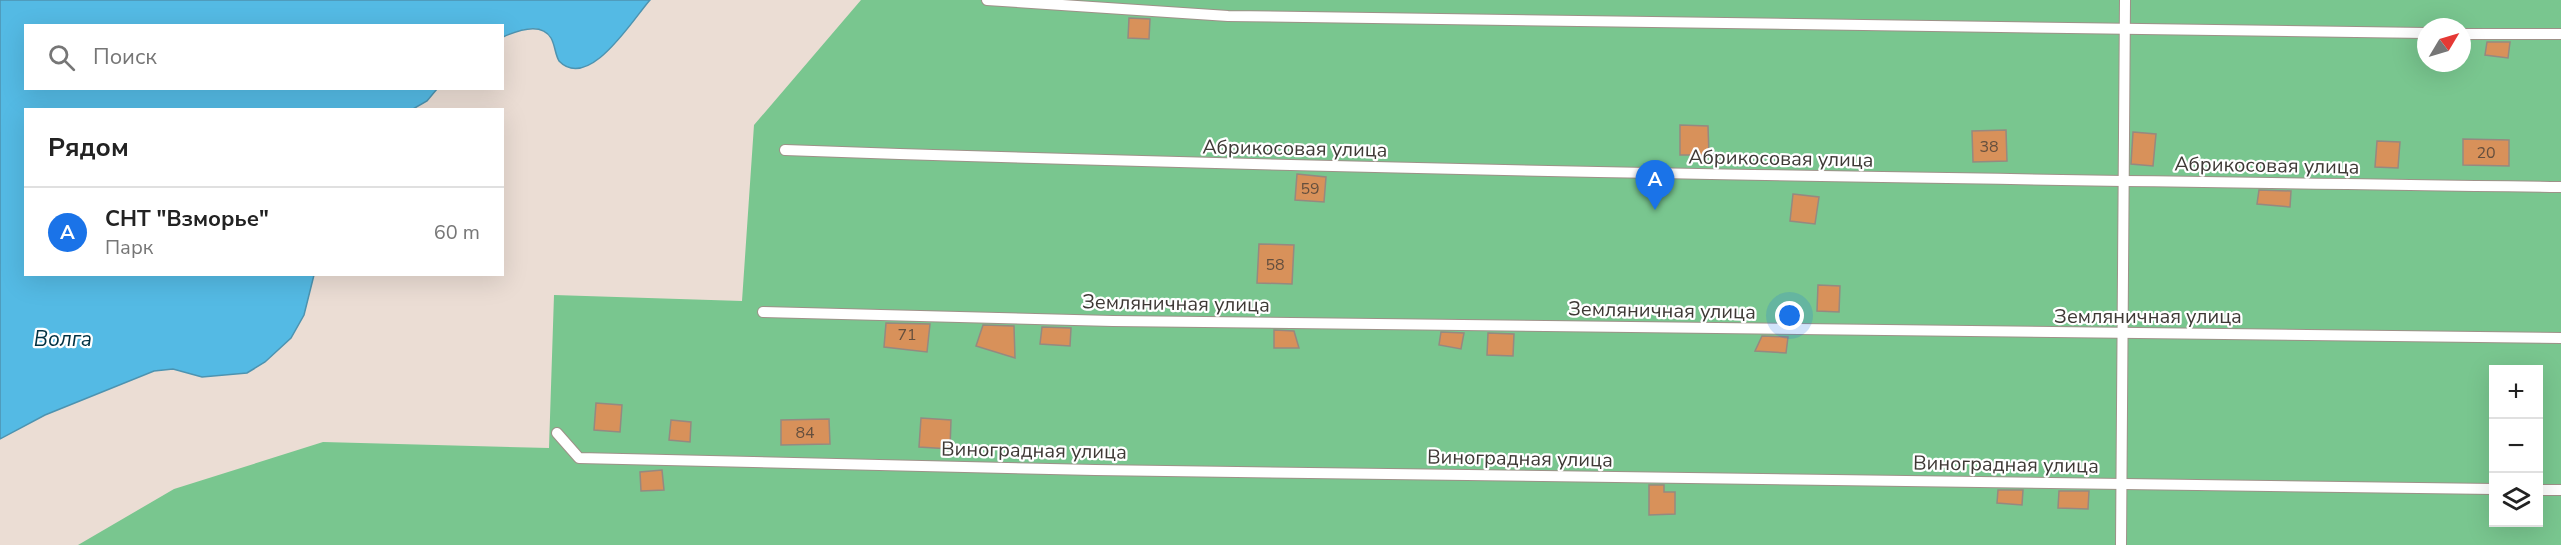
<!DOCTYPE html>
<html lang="ru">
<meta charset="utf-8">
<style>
body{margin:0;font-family:"Nunito Sans",sans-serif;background:#f6f6f6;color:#222}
.controls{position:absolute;right:18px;bottom:18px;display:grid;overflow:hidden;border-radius:0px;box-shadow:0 6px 24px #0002}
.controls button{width:54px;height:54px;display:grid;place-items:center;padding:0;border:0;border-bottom:2px solid #e0e0e0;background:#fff;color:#222;font:30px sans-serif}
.compass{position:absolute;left:2417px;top:18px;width:54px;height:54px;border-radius:50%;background:#fff;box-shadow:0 6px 24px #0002;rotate:52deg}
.you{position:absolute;left:1790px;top:316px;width:21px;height:21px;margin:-15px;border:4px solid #fff;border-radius:50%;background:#1a73e8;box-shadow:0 0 0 9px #1a73e833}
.badge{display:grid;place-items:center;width:39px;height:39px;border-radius:50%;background:#1a73e8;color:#fff;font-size:20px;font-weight:700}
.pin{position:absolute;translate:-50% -50px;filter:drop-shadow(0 2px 3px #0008)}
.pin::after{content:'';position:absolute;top:32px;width:21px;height:18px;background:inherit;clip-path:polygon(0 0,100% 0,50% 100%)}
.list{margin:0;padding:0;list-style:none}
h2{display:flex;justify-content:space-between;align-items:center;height:78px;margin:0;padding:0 24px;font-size:26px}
h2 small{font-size:20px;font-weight:400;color:#767676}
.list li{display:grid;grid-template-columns:39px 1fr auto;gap:18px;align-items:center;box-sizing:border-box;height:90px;padding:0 24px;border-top:2px solid #e0e0e0}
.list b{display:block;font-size:22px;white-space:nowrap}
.list p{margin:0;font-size:20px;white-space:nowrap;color:#767676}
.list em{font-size:20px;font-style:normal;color:#767676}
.icon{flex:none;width:33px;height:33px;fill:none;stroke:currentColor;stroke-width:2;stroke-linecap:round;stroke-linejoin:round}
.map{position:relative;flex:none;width:2561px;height:545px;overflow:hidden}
.search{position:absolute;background:#fff;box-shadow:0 6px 24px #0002;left:24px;top:24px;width:480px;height:66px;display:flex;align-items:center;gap:15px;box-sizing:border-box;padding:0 21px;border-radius:0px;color:#767676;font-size:22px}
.panel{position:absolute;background:#fff;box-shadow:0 6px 24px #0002;left:24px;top:108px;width:480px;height:168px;border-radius:0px}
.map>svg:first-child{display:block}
.green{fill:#79c68f;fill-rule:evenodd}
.water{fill:#54bae4;stroke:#4d93b0;stroke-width:1.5}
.building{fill:#d8915a;stroke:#968980;stroke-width:1.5}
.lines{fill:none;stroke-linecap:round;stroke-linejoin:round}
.lane-casing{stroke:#9e9188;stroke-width:12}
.lane{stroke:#fff;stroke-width:10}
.labels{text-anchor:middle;stroke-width:4.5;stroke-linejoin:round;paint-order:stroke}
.number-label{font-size:16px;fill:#644f3e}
.street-label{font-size:20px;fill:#3e3935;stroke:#fff}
.water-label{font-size:21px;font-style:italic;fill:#023243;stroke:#fff}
</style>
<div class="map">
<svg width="2561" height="545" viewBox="0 0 2561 545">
<rect width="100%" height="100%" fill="#ebddd4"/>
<path class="green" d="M 861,0 L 2561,0 L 2561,545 L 78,545 L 174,489 L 323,442 L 549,448 L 554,295 L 742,301 L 754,125 ZM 2426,27 L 2462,27 L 2462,63 L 2426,63 ZM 2494,370 L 2538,370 L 2538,522 L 2494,522 Z"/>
<path class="water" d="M 0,0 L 650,0 C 633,19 589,92 559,61 C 555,54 555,45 551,38 C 541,21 516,31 503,37 L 502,26 L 26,26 L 26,88 L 437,89 L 427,101 L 413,109 L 26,110 L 26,274 L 314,275 L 304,315 L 291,338 L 265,362 L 247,373 L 202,377 L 173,369 L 154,371 L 45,415 L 0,439 Z"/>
<g class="building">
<polygon points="1129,18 1150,19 1149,39 1128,38"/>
<polygon points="2487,42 2510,42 2508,58 2485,55"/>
<polygon points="1680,125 1708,126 1709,155 1680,155"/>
<polygon points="2006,130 2007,161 1973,162 1972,131"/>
<polygon points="2133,132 2156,134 2153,166 2131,164"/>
<polygon points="2463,139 2509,140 2509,166 2463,165"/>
<polygon points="2377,141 2400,142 2398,168 2375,167"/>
<polygon points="1297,174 1326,177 1324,202 1295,200"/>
<polygon points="2259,190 2291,191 2290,207 2257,204"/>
<polygon points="1793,194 1819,197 1815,224 1790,221"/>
<polygon points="1259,244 1294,245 1292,284 1257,283"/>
<polygon points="1818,285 1840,286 1839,312 1817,311"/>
<polygon points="886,323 930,324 927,352 884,347"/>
<polygon points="983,325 1014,326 1015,358 976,346"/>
<polygon points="1042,327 1071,328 1070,346 1040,344"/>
<polygon points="1274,330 1294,331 1299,348 1274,348"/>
<polygon points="1441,332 1464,333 1461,349 1439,345"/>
<polygon points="1488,333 1514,334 1513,356 1487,355"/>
<polygon points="1762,336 1788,337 1786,353 1755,351"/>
<polygon points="596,403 622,405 620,432 594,430"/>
<polygon points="921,418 951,420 950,449 919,447"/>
<polygon points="829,419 830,444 781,445 781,420"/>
<polygon points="671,420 691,422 690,442 669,440"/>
<polygon points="662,470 664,490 641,491 640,472"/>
<polygon points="1649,485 1664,485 1664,492 1675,492 1675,514 1649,515"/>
<polygon points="1998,490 2023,490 2022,505 1997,503"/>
<polygon points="2059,491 2089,491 2088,509 2058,508"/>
</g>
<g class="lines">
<defs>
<g id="lane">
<polyline points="987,0 1228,16 2426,33"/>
<polyline points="2462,34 2561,34"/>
<path d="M 785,150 C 1377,171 1969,179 2561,187"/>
<polyline points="763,312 1113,321 2561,338"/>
<polyline points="557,433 579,458 1095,470 2494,489"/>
<polyline points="2538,490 2561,490"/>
<polyline points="2121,545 2125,0"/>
</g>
</defs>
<use href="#lane" class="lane-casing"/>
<use href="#lane" class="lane"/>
</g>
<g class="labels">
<g class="number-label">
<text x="1989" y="152">38</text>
<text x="2486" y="158">20</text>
<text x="1310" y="194">59</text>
<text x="1275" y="270">58</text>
<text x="907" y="340">71</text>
<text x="805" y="438">84</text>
</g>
<g class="street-label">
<text transform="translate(1295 148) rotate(1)" y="7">Абрикосовая улица</text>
<text transform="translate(1781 158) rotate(1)" y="7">Абрикосовая улица</text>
<text transform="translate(2267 165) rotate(1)" y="7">Абрикосовая улица</text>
<text transform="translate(1176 303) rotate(1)" y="7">Земляничная улица</text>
<text transform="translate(1662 310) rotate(1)" y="7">Земляничная улица</text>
<text x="2148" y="323">Земляничная улица</text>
<text transform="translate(1034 450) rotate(1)" y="7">Виноградная улица</text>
<text transform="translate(1520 458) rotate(1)" y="7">Виноградная улица</text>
<text transform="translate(2006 464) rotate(1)" y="7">Виноградная улица</text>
</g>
<g class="water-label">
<text x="63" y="346">Волга</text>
</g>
</g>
</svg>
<div class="controls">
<button>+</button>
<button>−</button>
<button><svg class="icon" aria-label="layers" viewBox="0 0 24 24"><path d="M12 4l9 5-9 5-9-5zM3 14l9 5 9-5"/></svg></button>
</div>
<svg class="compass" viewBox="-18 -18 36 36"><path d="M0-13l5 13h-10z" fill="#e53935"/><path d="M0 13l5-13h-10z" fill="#767676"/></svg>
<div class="you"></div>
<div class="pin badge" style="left:1655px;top:210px">A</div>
<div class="search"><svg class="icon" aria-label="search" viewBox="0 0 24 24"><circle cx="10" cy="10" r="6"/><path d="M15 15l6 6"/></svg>Поиск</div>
<section class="panel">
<h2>Рядом<small></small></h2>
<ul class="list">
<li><span class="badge">A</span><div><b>СНТ &quot;Взморье&quot;</b><p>Парк</p></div><em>60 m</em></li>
</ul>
</section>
</div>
